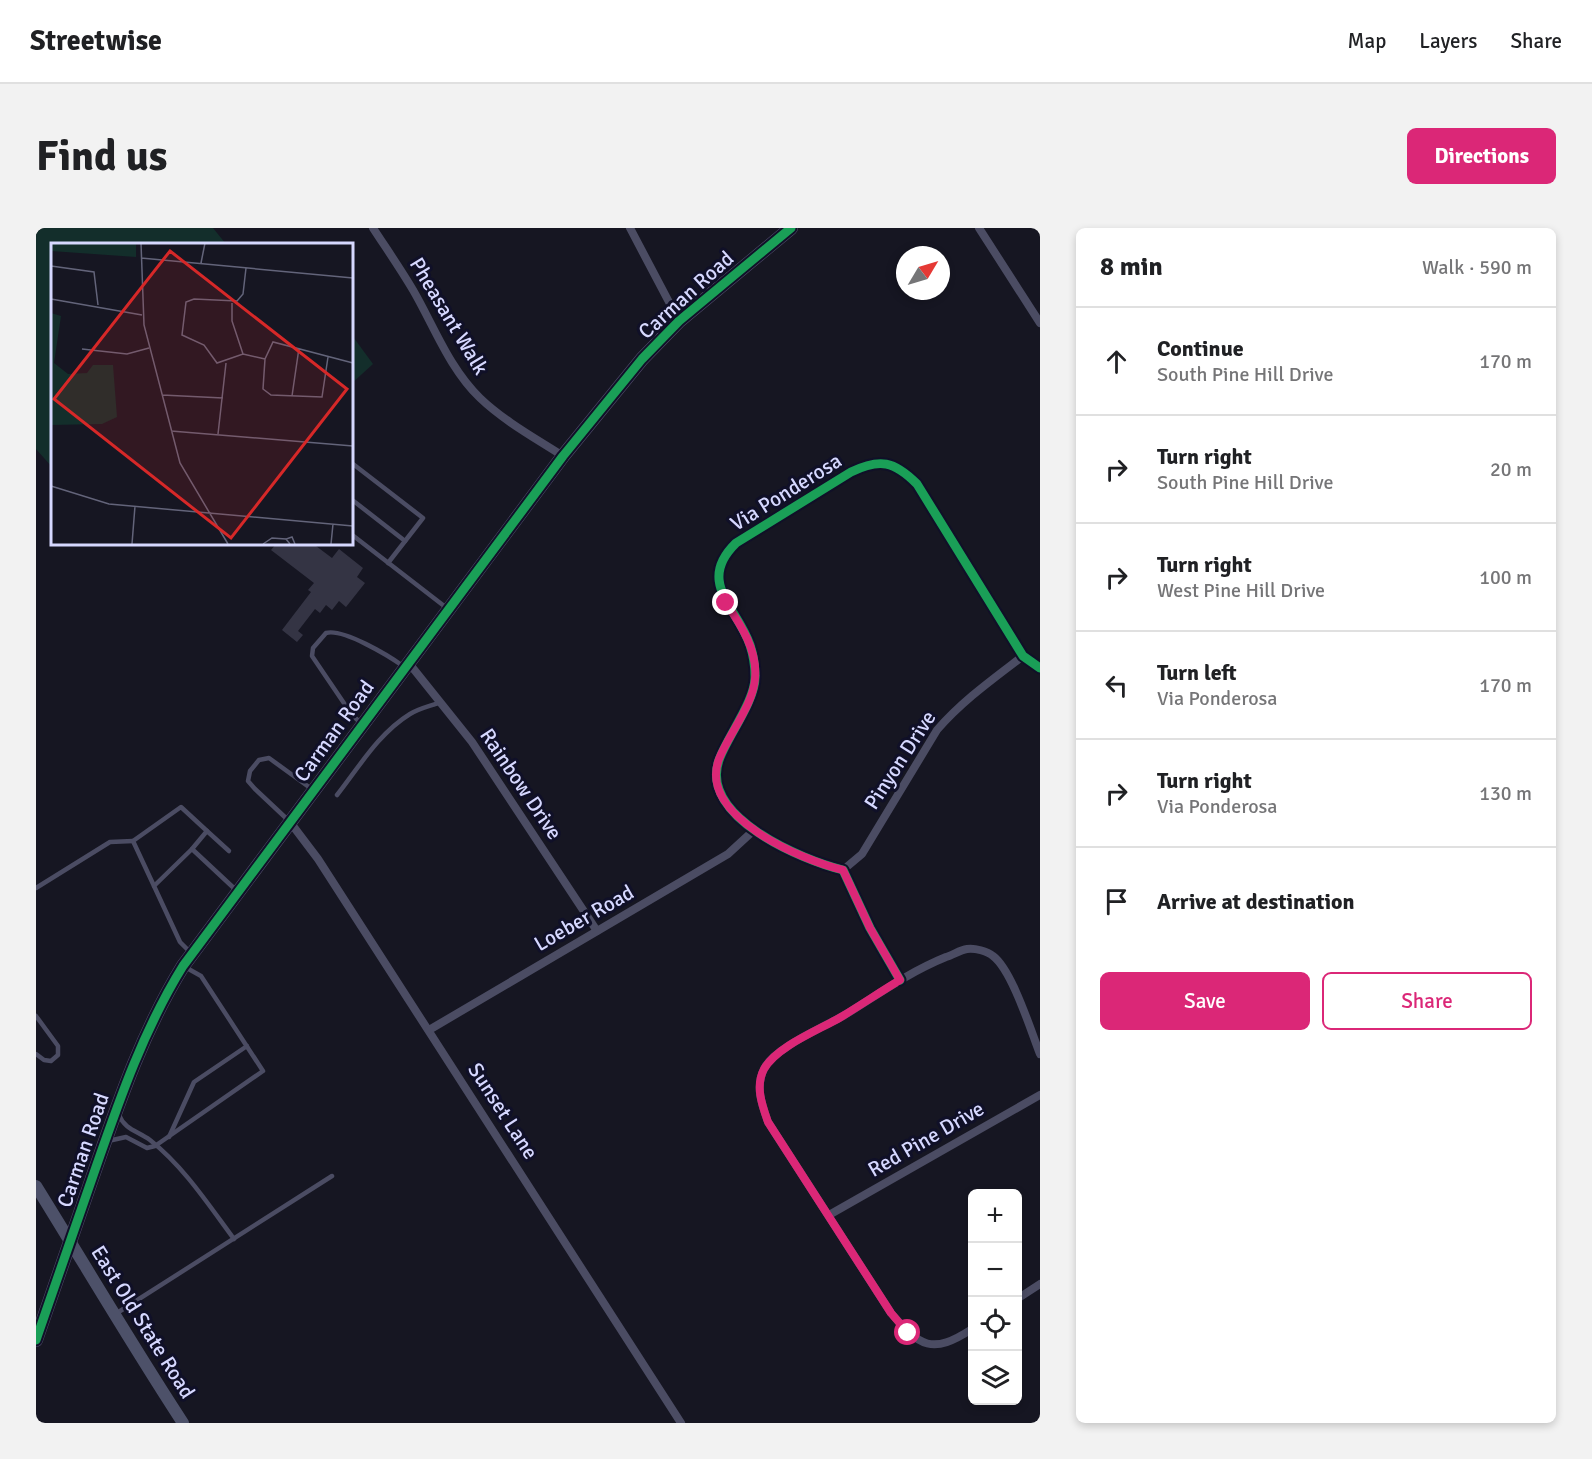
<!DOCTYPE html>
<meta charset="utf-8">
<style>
body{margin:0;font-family:Signika,sans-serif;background:#f2f2f2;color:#202124}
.controls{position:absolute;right:18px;bottom:18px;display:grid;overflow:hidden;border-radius:9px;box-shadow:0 3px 9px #0003}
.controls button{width:54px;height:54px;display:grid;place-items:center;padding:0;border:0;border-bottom:2px solid #e0e0e0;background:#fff;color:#202124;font:30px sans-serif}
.compass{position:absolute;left:860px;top:18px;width:54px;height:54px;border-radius:50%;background:#fff;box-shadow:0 3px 9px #0003;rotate:52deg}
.stop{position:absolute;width:18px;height:18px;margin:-14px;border:4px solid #db2777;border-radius:50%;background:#fff}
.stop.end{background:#db2777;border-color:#fff;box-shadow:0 2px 6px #0008}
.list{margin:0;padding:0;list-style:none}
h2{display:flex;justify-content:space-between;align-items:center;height:78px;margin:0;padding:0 24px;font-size:26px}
h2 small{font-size:20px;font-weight:400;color:#757577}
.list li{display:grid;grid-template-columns:39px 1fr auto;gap:18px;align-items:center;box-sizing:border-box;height:108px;padding:0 24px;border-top:2px solid #e0e0e0}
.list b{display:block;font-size:22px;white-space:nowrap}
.list p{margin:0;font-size:20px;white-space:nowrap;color:#757577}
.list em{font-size:20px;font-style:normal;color:#757577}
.actions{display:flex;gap:12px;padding:18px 24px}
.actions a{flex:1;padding:14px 0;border:2px solid #db2777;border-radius:9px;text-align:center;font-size:21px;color:#db2777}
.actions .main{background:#db2777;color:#fff}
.icon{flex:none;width:33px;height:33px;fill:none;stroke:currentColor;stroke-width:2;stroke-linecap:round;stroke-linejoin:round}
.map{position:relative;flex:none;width:1004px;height:1195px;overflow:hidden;border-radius:9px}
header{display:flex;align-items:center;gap:36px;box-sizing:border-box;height:84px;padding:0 30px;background:#fff;border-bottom:2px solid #e0e0e0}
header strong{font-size:28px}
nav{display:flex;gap:33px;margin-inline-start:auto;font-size:21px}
.intro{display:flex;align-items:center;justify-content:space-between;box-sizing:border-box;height:144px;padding:0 36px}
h1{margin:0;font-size:42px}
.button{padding:15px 27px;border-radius:9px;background:#db2777;color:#fff;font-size:21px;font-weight:700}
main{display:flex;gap:36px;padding:0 36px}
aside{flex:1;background:#fff;border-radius:9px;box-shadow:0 3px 9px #0003}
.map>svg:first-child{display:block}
.green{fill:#132e2b}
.building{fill:#343444}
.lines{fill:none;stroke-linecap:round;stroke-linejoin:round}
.lane{stroke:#4b4c63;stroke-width:4.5}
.street{stroke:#4b4c63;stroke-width:8}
.secondary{stroke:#4d5169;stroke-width:12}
.primary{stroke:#524d69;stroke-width:14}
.cycleway-casing{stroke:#101028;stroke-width:13}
.cycleway{stroke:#1a9f57;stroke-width:9}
.route{stroke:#db2777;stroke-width:8}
.labels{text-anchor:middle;stroke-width:6;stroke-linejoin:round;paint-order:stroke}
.street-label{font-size:21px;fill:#d6d8ff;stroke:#101028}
.inset-road{fill:none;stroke:#63647a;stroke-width:1.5}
.view{fill:#d62828;fill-opacity:0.15;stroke:#d62828;stroke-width:3}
.inset-edge{fill:none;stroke:#d6d8ff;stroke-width:3}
</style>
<header>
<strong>Streetwise</strong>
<nav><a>Map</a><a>Layers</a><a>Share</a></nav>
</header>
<div class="intro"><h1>Find us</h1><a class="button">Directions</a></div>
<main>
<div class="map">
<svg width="1004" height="1195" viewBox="0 0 1004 1195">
<rect width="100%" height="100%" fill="#161622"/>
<g class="green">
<polygon points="0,0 177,0 190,16 16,16 16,239 0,221"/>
<polygon points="315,106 337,136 315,156"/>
</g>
<polygon class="building" points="241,315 276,315 296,330 303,321 327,340 321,349 329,355 310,379 303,373 296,382 290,377 284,385 279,381 262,403 267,407 261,414 246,402 275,364 272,362 278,355 235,322"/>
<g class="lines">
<g class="lane">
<polyline points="315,238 317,236 387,290 352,335"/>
<polyline points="315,271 369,313"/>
<polyline points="315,306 412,381"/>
<path d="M 326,496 L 316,487 L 276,428 L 277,420 L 290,405 C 307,400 353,428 367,438"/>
<path d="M 301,567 C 323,539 343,505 374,486 C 384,480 395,478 405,474"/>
<polyline points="252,592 219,561 212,553 214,543 223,532 233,530 277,562"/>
<polyline points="171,603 193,623"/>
<polyline points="118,658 97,613 145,579 171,603 156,621"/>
<polyline points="0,660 74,614 97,613"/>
<polyline points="154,724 144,714 118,658 156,621 201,663"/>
<polyline points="0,788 22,818 22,827 15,833 8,832 0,826"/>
<path d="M 83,887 C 89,902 102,903 114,912 C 148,939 172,976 198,1011"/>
<polyline points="133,909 158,854 211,818"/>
<polyline points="72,913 90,909 111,920 119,918 227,843 165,748 149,739"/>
<polyline points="81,1085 296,948"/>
</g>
<g class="street">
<path d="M 337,0 C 350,20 364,40 377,62 C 398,98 413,140 444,170 C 468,193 499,210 527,228"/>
<polyline points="594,0 643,93"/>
<polyline points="943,0 1004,95"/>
<polyline points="372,434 436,514 561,703"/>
<polyline points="254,594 282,631 645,1195"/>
<path d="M 807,642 L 826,626 L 901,502 C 926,473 957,451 987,428"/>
<path d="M 864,752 L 834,700 L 807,642 C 766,632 663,589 683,532 C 691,509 720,472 719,448 C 719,438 717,426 714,417 C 701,379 660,354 700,315 L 815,244 C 844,230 858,233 881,256 L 987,428 L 1004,440"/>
<polyline points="393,802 692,626 717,603"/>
<polyline points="793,987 1004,867"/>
<polyline points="981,1071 1004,1056"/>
<path d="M 936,1101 C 896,1127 884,1119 855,1085 L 732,894 C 726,877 719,859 728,841 C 738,820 786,800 807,788 C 841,767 873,744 910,729 C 917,727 924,722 931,721 C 939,720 951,723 957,728 C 976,742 995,803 1004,826"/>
</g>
<path class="secondary" d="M 0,958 C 49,1037 96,1117 147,1195"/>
<path class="primary" d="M 0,1112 C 20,1055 40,997 60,939 C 84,870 108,801 147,738 L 527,228 L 606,131 L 643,93 L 755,0"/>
<defs>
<g id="cycleway">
<path d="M 864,752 L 834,700 L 807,642 C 766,632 663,589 683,532 C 691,509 720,472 719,448 C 719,438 717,426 714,417 C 701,379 660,354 700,315 L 815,244 C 844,230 858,233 881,256 L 987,428 L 1004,440"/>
<path d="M 0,1112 C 20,1055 40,997 60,939 C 84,870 108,801 147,738 L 527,228 L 606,131 L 643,93 L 755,0"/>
</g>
</defs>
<use href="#cycleway" class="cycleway-casing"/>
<use href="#cycleway" class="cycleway"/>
</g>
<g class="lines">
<path class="route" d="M 690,375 C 705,397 722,423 719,451 C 717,477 693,506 683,531 C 661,588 766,632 807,642 L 834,700 L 864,752 C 844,764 825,777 805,789 C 783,802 741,818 728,841 C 719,858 726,877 732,894 L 855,1085 L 872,1105"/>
</g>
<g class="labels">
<g class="street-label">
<text transform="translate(650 67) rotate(-42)" y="7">Carman Road</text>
<text transform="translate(413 88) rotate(59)" y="7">Pheasant Walk</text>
<text transform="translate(750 264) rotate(-32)" y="7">Via Ponderosa</text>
<text transform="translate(298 503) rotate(-54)" y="7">Carman Road</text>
<text transform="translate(864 532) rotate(-57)" y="7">Pinyon Drive</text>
<text transform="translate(485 556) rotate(56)" y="7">Rainbow Drive</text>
<text transform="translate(548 690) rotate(-30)" y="7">Loeber Road</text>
<text transform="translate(467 883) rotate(57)" y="7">Sunset Lane</text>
<text transform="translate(890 911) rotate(-30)" y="7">Red Pine Drive</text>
<text transform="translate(47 922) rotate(-71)" y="7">Carman Road</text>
<text transform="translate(107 1094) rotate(58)" y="7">East Old State Road</text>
</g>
</g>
<g transform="translate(15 15)">
<rect width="302" height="302" fill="#161622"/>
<path d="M 0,0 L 85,0 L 85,14 L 0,8 ZM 0,70 L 10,73 L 3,120 L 17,131 L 36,130 L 42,122 L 62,122 L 66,174 L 51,181 L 0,182 Z" fill="#132e2b"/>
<path class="inset-road" d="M 90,0 L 93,82 L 129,220 L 177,301M 90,15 L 302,35M 150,20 L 154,0M 0,23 L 43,29 L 47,62M 195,25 L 192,51 L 186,58 L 143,56 L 135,59 L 131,92 L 153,102 L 166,120 L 192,111 L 214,116M 0,56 L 91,72M 181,60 L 181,78 L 192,111M 31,106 L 76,111 L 98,105M 277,114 L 271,154 L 220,152 L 212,146 L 214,116 L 222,99 L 302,120M 111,152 L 172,155M 241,153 L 248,105M 120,188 L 302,203M 167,191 L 175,120M 0,243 L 58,261 L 302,283M 81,301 L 84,263M 212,301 L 221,295 L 235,296M 239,301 L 235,296 L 241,294 L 244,301M 280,301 L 282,281"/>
<path class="view" d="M 119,8 L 296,146 L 180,295 L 3,156 Z"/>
<rect width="302" height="302" class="inset-edge"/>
</g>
</svg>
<div class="controls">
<button>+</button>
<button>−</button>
<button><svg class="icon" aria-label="locate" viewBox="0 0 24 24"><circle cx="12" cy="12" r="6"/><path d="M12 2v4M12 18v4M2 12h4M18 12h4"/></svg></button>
<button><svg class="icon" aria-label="layers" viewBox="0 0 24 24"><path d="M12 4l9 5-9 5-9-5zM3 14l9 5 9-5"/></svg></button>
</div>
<svg class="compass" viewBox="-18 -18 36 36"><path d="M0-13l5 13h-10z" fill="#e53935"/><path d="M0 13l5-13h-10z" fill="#757577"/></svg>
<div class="stop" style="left:872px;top:1105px"></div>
<div class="stop end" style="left:690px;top:375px"></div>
</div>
<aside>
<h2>8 min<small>Walk · 590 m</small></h2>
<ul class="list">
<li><svg class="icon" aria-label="ahead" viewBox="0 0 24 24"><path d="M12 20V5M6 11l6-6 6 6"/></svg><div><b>Continue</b><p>South Pine Hill Drive</p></div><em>170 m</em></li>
<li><svg class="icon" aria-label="right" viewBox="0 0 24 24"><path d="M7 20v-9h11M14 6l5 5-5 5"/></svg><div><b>Turn right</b><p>South Pine Hill Drive</p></div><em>20 m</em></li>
<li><svg class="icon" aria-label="right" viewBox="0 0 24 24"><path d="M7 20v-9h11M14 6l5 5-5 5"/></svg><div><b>Turn right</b><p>West Pine Hill Drive</p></div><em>100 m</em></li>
<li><svg class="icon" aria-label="left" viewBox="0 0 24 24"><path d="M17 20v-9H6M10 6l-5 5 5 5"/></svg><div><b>Turn left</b><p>Via Ponderosa</p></div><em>170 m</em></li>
<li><svg class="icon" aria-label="right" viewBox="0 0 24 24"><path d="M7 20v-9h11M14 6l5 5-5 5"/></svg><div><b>Turn right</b><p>Via Ponderosa</p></div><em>130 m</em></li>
<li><svg class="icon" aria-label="arrive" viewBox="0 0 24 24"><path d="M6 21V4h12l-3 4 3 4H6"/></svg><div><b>Arrive at destination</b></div></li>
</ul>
<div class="actions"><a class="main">Save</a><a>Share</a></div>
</aside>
</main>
